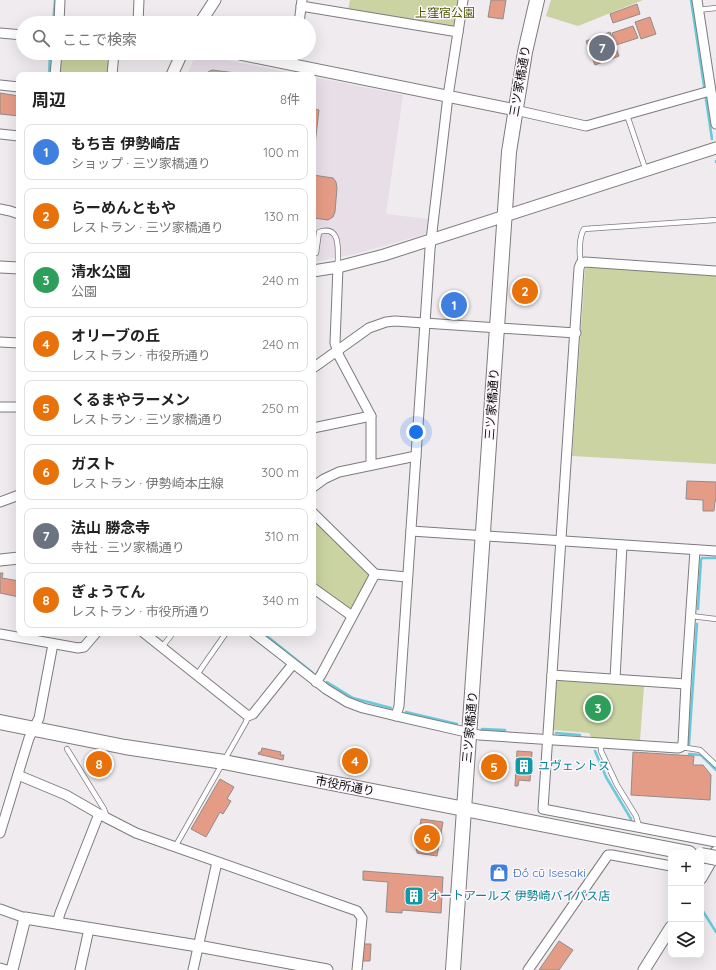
<!DOCTYPE html>
<html lang="ja">
<meta charset="utf-8">
<style>
body{margin:0;font-family:Quicksand,"Noto Sans JP",sans-serif;background:#f6f6f6;color:#222}
.controls{position:absolute;right:12px;bottom:12px;display:grid;overflow:hidden;border-radius:8px;box-shadow:0 4px 16px #0002}
.controls button{width:36px;height:36px;display:grid;place-items:center;padding:0;border:0;border-bottom:1px solid #e0e0e0;background:#fff;color:#222;font:20px sans-serif}
.you{position:absolute;left:416px;top:432px;width:14px;height:14px;margin:-10px;border:3px solid #fff;border-radius:50%;background:#1a73e8;box-shadow:0 0 0 6px #1a73e833}
.badge{display:grid;place-items:center;width:26px;height:26px;border-radius:50%;background:#cc4700;color:#fff;font-size:13px;font-weight:700}
.pin{position:absolute;translate:-50% -50%;border:2px solid #fff;box-shadow:0 1px 4px #0006}
.list{margin:0;padding:0;list-style:none}
h2{display:flex;justify-content:space-between;align-items:center;height:52px;margin:0;padding:0 16px;font-size:17px}
h2 small{font-size:13px;font-weight:400;color:#767676}
.list li{display:grid;grid-template-columns:26px 1fr auto;gap:12px;align-items:center;box-sizing:border-box;height:56px;margin:0 8px 8px;padding:0 8px;border:1px solid #e0e0e0;border-radius:8px}
.list b{display:block;font-size:15px;white-space:nowrap}
.list p{margin:0;font-size:13px;white-space:nowrap;color:#767676}
.list em{font-size:13px;font-style:normal;color:#767676}
.icon{flex:none;width:22px;height:22px;fill:none;stroke:currentColor;stroke-width:2;stroke-linecap:round;stroke-linejoin:round}
.map{position:relative;flex:none;width:716px;height:970px;overflow:hidden}
.search{position:absolute;background:#fff;box-shadow:0 4px 16px #0002;left:16px;top:16px;width:300px;height:44px;display:flex;align-items:center;gap:10px;box-sizing:border-box;padding:0 14px;border-radius:22px;color:#767676;font-size:15px}
.panel{position:absolute;background:#fff;box-shadow:0 4px 16px #0002;left:16px;top:72px;width:300px;height:564px;border-radius:8px}
.map>svg:first-child{display:block}
.built{fill:#e7dee8}
.green{fill:#cad3a1}
.lines{fill:none;stroke-linecap:round;stroke-linejoin:round}
.stream{stroke:#69cad9;stroke-width:2.5}
.building{fill:#e59c86;stroke:#918c8a}
.service-casing{stroke:#7e7b7f;stroke-width:6}
.minor-casing{stroke:#7e7b7f;stroke-width:11}
.tertiary-casing{stroke:#7e7b7f;stroke-width:13}
.primary-casing{stroke:#7e7b7f;stroke-width:16}
.service{stroke:#fff;stroke-width:4.5}
.minor{stroke:#fff;stroke-width:9}
.tertiary{stroke:#fff;stroke-width:11}
.primary{stroke:#fff;stroke-width:14}
.primary-bridge-casing{stroke:#7e7b7f;stroke-width:16;stroke-linecap:butt}
.primary-bridge{stroke:#fff;stroke-width:14}
.labels{text-anchor:middle;stroke-width:3;stroke-linejoin:round;paint-order:stroke}
.park-label{font-size:12px;fill:#505903;stroke:#fcf8fd}
.street-label{font-size:12px;fill:#0e0d0e;stroke:#fcf8fd}
.culture-label{font-size:12px;fill:#0d838f;stroke:#fcf8fd;text-anchor:start}
.shop-label{font-size:12px;fill:#366cbe;stroke:#fcf8fd;text-anchor:start}
</style>
<div class="map">
<svg width="716" height="970" viewBox="0 0 716 970">
<rect width="100%" height="100%" fill="#efebef"/>
<g class="built">
<polygon points="196,54 301,75 187,75"/>
<polygon points="313,77 403,95 386,214 428,219 426,234 355,254 313,262"/>
</g>
<g class="green">
<polygon points="350,0 459,0 456,23 452,26 348,10"/>
<polygon points="551,0 643,0 578,26 546,16"/>
<polygon points="62,53 110,53 108,75 60,75"/>
<polygon points="588,267 716,276 716,464 572,456 585,269"/>
<polygon points="313,519 368,574 368,579 352,608 348,608 313,583"/>
<polygon points="559,680 644,686 640,741 592,738 589,733 553,730 556,683"/>
</g>
<g class="lines">
<g class="stream">
<polyline points="691,0 712,139"/>
<polyline points="53,23 55,0"/>
<polyline points="49,75 50,53"/>
<polyline points="716,161 716,162"/>
<polyline points="698,609 701,560 702,558 716,558"/>
<polyline points="263,633 313,673"/>
<polyline points="327,682 353,698 391,708"/>
<polyline points="406,712 457,724"/>
<polyline points="482,729 505,730"/>
<polyline points="556,733 580,735"/>
<polyline points="689,744 697,624"/>
<polyline points="595,751 606,777 631,819"/>
<polyline points="689,754 701,755 716,770"/>
<polyline points="701,908 716,932"/>
</g>
</g>
<g class="building">
<polygon points="491,0 506,0 503,19 488,17"/>
<polygon points="637,4 640,14 613,23 610,14"/>
<polygon points="650,17 656,34 641,39 635,22"/>
<polygon points="633,26 638,38 616,45 612,33"/>
<polygon points="610,32 619,56 595,65 586,41"/>
<polygon points="212,70 244,74 246,75 207,75 208,72"/>
<polygon points="0,93 19,96 19,116 0,114"/>
<polygon points="313,101 315,101 315,109 319,110 313,161"/>
<polygon points="313,175 333,178 336,182 337,188 335,212 333,217 328,220 313,218"/>
<polygon points="687,481 716,482 716,501 715,501 714,511 703,511 703,500 686,499"/>
<polygon points="0,573 3,573 2,578 19,581 19,597 0,593"/>
<polygon points="262,748 281,752 280,755 284,755 283,760 258,754 259,752 261,752"/>
<polygon points="517,751 532,752 530,781 519,780 518,786 515,786"/>
<polygon points="633,752 694,756 693,765 703,765 711,775 710,800 631,795"/>
<polygon points="220,779 234,787 227,799 231,801 223,814 220,812 206,837 191,829"/>
<polygon points="421,819 443,822 437,856 417,853 417,851 416,850"/>
<polygon points="363,871 443,877 441,913 402,910 402,913 386,912 388,882 363,880"/>
<polygon points="559,941 573,950 559,970 539,970"/>
<polygon points="364,944 371,944 370,961 363,961"/>
</g>
<g class="lines">
<defs>
<g id="service">
<polyline points="698,10 716,8"/>
<polyline points="627,115 646,171"/>
<path d="M 316,253 L 319,232 C 343,224 337,254 338,267"/>
<path d="M 581,263 C 579,254 579,237 584,229 L 716,220"/>
<polyline points="691,616 716,619"/>
<polyline points="162,647 173,633"/>
<polyline points="196,676 226,633"/>
<polyline points="601,743 601,751 617,785 636,816 639,826"/>
<polyline points="681,747 700,750 716,765"/>
<polyline points="67,749 104,809 107,817"/>
<polyline points="175,847 246,722 248,716"/>
</g>
<g id="minor">
<polyline points="697,0 716,124"/>
<polyline points="301,6 458,32"/>
<polyline points="59,23 60,0"/>
<polyline points="138,23 139,0"/>
<polyline points="299,23 302,0"/>
<polyline points="0,33 23,35"/>
<polyline points="292,65 294,53"/>
<polyline points="55,75 57,53"/>
<polyline points="112,75 114,53"/>
<polyline points="0,85 19,87"/>
<polyline points="515,110 586,126 710,91"/>
<polyline points="0,134 19,136"/>
<polyline points="0,209 10,211 19,214"/>
<polyline points="338,267 335,343 339,356 371,416 371,465"/>
<polyline points="716,271 585,262 581,263 579,268 543,809 716,842"/>
<polyline points="0,342 19,343"/>
<polyline points="313,368 369,328 386,322 395,321 424,323 576,333"/>
<polyline points="0,407 19,407"/>
<polyline points="313,428 371,416"/>
<polyline points="313,487 324,479 339,472 416,456"/>
<polyline points="0,502 19,495"/>
<polyline points="313,513 375,574 407,577"/>
<polyline points="411,531 716,551"/>
<polyline points="313,588 352,616"/>
<polyline points="144,633 248,716 253,714 293,664"/>
<polyline points="254,633 326,689 347,702 363,708 396,716 479,735 678,748 681,747 683,744 686,684 695,550"/>
<polyline points="0,634 78,648 84,647 96,633"/>
<polyline points="552,675 686,684"/>
<polyline points="615,679 622,545"/>
<polyline points="316,682 321,675 375,574"/>
<polyline points="396,716 399,706 430,249 448,96 463,0"/>
<polyline points="18,775 66,795 99,814 136,833 357,911 362,918 357,970"/>
<polyline points="0,833 29,738 39,718 53,644"/>
<polyline points="0,909 25,918"/>
<polyline points="57,924 60,913 99,814"/>
<polyline points="0,968 7,970"/>
<polyline points="80,970 89,929"/>
<polyline points="193,970 217,862"/>
<polyline points="528,970 608,855 612,855 671,866"/>
</g>
<g id="tertiary">
<polyline points="200,23 215,0"/>
<polyline points="235,53 515,110"/>
<polyline points="172,75 182,53"/>
<polyline points="0,267 19,268"/>
<polyline points="313,271 338,267 384,255 716,148"/>
<polyline points="0,560 19,558"/>
<polyline points="701,878 716,852"/>
<polyline points="12,970 25,918 198,946 327,970"/>
<polyline points="644,970 671,927"/>
</g>
<g id="primary">
<polyline points="0,722 125,747 224,762 689,853"/>
<polyline points="453,970 509,152 525,52 537,0"/>
</g>
</defs>
<use href="#service" class="service-casing"/>
<use href="#minor" class="minor-casing"/>
<use href="#tertiary" class="tertiary-casing"/>
<use href="#primary" class="primary-casing"/>
<use href="#service" class="service"/>
<use href="#minor" class="minor"/>
<use href="#tertiary" class="tertiary"/>
<use href="#primary" class="primary"/>
<defs>
<polyline id="primary-bridge" points="701,855 716,858"/>
</defs>
<use href="#primary-bridge" class="primary-bridge-casing"/>
<use href="#primary-bridge" class="primary-bridge"/>
</g>
<defs>
<symbol id="building-square" viewBox="-11 -11 22 22"><rect x="-9" y="-9" width="18" height="18" rx="4" fill="#0f9aa8" stroke="#fcf8fd"/><path d="M-4-6H4V6H1V3H-1V6H-4ZM-2.5-4.3h1.7v1.8h-1.7ZM.8-4.3h1.7v1.8H.8ZM-2.5-1h1.7V.8h-1.7ZM.8-1h1.7V.8H.8Z" fill="#fff"/></symbol>
<symbol id="shop-square" viewBox="-11 -11 22 22"><rect x="-9" y="-9" width="18" height="18" rx="4" fill="#3f7fe0" stroke="#fcf8fd"/><path d="M-5-2.5h2.3a2.7 3.5 0 0 1 5.4 0H5L5.5 6h-11ZM-1.5-2.5h3a1.5 2.3 0 0 0-3 0Z" fill="#fff"/></symbol>
</defs>
<g fill-rule="evenodd">
<use href="#building-square" x="513" y="755" width="22" height="22"/>
<use href="#shop-square" x="488" y="862" width="22" height="22"/>
<use href="#building-square" x="403" y="885" width="22" height="22"/>
</g>
<g class="labels">
<g class="park-label">
<text x="445" y="17">上窪宿公園</text>
</g>
<g class="street-label">
<text transform="translate(520 81) rotate(-80)" y="4">三ツ家橋通り</text>
<text transform="translate(492 404) rotate(-86)" y="4">三ツ家橋通り</text>
<text transform="translate(470 727) rotate(-85)" y="4">三ツ家橋通り</text>
<text transform="translate(345 786) rotate(11)" y="4">市役所通り</text>
</g>
<g class="culture-label">
<text x="538" y="770">ユヴェントス</text>
<text x="428" y="900">オートアールズ 伊勢崎バイパス店</text>
</g>
<g class="shop-label">
<text x="513" y="877">Đồ cũ Isesaki</text>
</g>
</g>
</svg>
<div class="controls">
<button>+</button>
<button>−</button>
<button><svg class="icon" aria-label="layers" viewBox="0 0 24 24"><path d="M12 4l9 5-9 5-9-5zM3 14l9 5 9-5"/></svg></button>
</div>
<div class="you"></div>
<div class="pin badge" style="left:454px;top:305px;background:#3f7fe0">1</div>
<div class="pin badge" style="left:525px;top:291px;background:#e8710a">2</div>
<div class="pin badge" style="left:598px;top:708px;background:#2e9e5b">3</div>
<div class="pin badge" style="left:355px;top:761px;background:#e8710a">4</div>
<div class="pin badge" style="left:494px;top:767px;background:#e8710a">5</div>
<div class="pin badge" style="left:427px;top:838px;background:#e8710a">6</div>
<div class="pin badge" style="left:602px;top:48px;background:#6b7280">7</div>
<div class="pin badge" style="left:99px;top:764px;background:#e8710a">8</div>
<div class="search"><svg class="icon" aria-label="search" viewBox="0 0 24 24"><circle cx="10" cy="10" r="6"/><path d="M15 15l6 6"/></svg>ここで検索</div>
<section class="panel">
<h2>周辺<small>8件</small></h2>
<ul class="list">
<li><span class="badge" style="background:#3f7fe0">1</span><div><b>もち吉 伊勢崎店</b><p>ショップ · 三ツ家橋通り</p></div><em>100 m</em></li>
<li><span class="badge" style="background:#e8710a">2</span><div><b>らーめんともや</b><p>レストラン · 三ツ家橋通り</p></div><em>130 m</em></li>
<li><span class="badge" style="background:#2e9e5b">3</span><div><b>清水公園</b><p>公園</p></div><em>240 m</em></li>
<li><span class="badge" style="background:#e8710a">4</span><div><b>オリーブの丘</b><p>レストラン · 市役所通り</p></div><em>240 m</em></li>
<li><span class="badge" style="background:#e8710a">5</span><div><b>くるまやラーメン</b><p>レストラン · 三ツ家橋通り</p></div><em>250 m</em></li>
<li><span class="badge" style="background:#e8710a">6</span><div><b>ガスト</b><p>レストラン · 伊勢崎本庄線</p></div><em>300 m</em></li>
<li><span class="badge" style="background:#6b7280">7</span><div><b>法山 勝念寺</b><p>寺社 · 三ツ家橋通り</p></div><em>310 m</em></li>
<li><span class="badge" style="background:#e8710a">8</span><div><b>ぎょうてん</b><p>レストラン · 市役所通り</p></div><em>340 m</em></li>
</ul>
</section>
</div>
